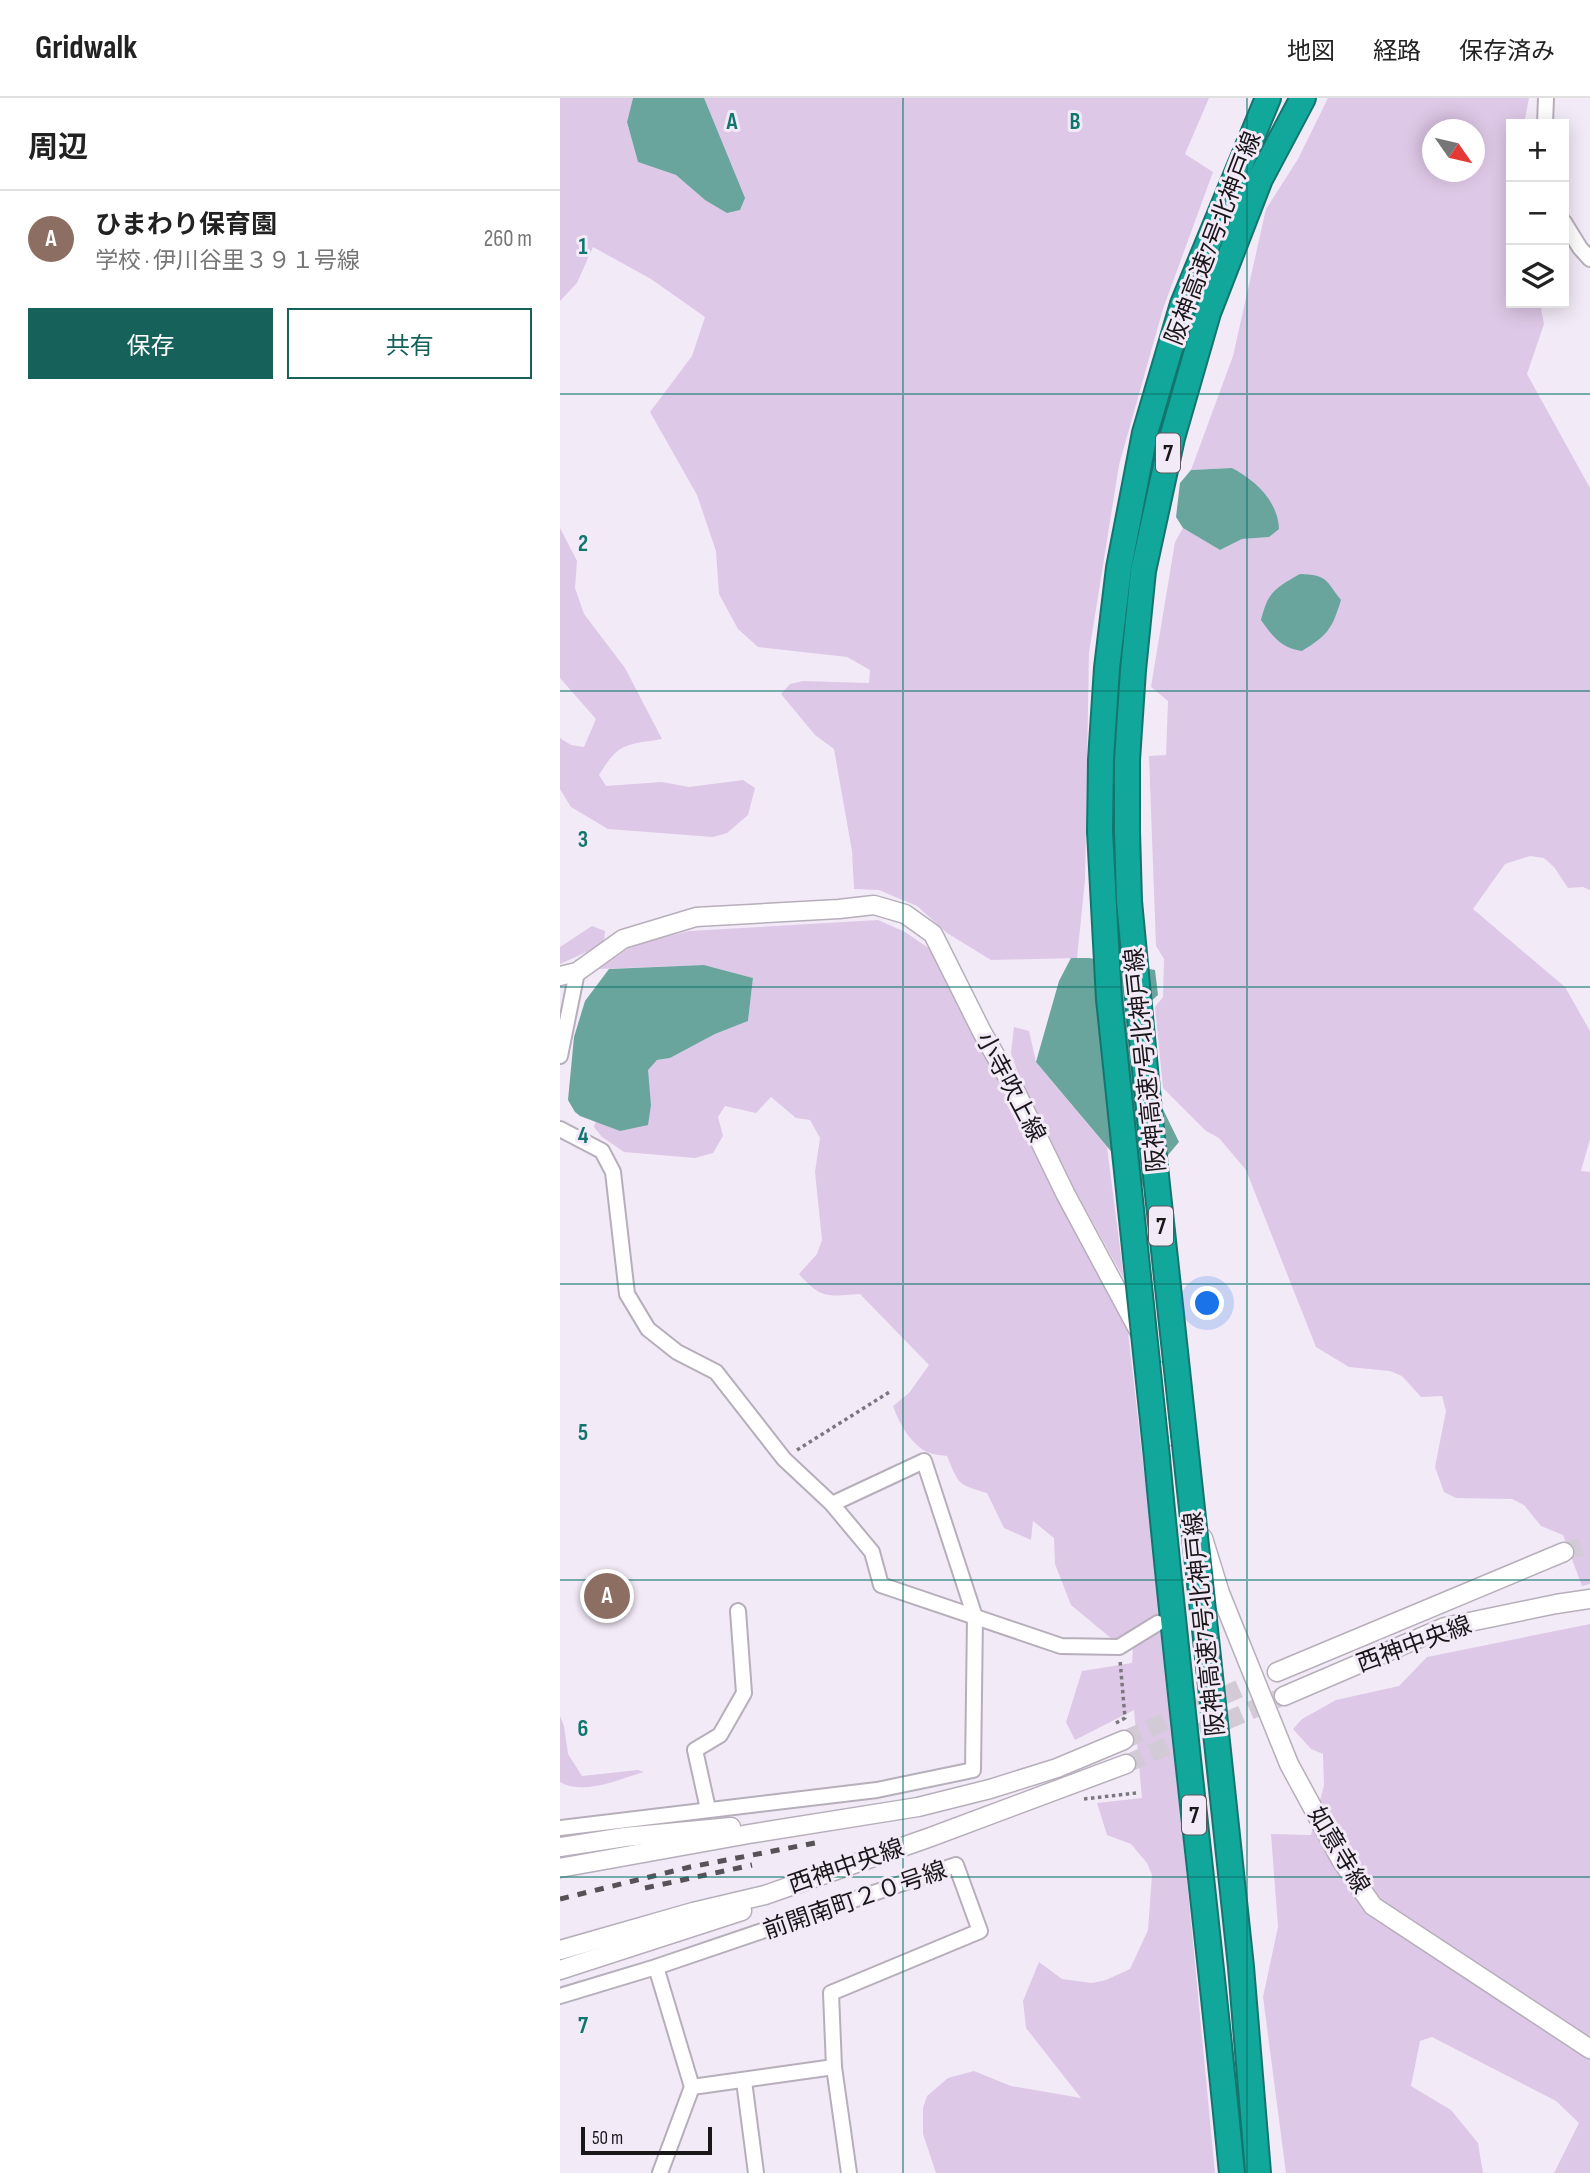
<!DOCTYPE html>
<html lang="ja">
<meta charset="utf-8">
<style>
body{margin:0;font-family:"Sofia Sans Condensed","Noto Sans JP",sans-serif;background:#f2f2f2;color:#222}
.controls{position:absolute;right:21px;top:21px;display:grid;overflow:hidden;border-radius:0px;box-shadow:0 4px 18px #0003}
.controls button{width:63px;height:63px;display:grid;place-items:center;padding:0;border:0;border-bottom:2px solid #e0e0e0;background:#fff;color:#222;font:35px sans-serif}
.compass{position:absolute;left:862px;top:21px;width:63px;height:63px;border-radius:50%;background:#fff;box-shadow:0 4px 18px #0003;rotate:124deg}
.scale{position:absolute;left:21px;bottom:18px;width:131px;box-sizing:border-box;padding-left:7px;border:4px solid #1a171b;border-top:0;font-size:19px;line-height:24px;white-space:nowrap;color:#1a171b;-webkit-text-stroke:5px #f3eaf7;paint-order:stroke}
.you{position:absolute;left:648px;top:1206px;width:24px;height:24px;margin:-18px;border:5px solid #fff;border-radius:50%;background:#1a73e8;box-shadow:0 0 0 10px #1a73e833}
.badge{display:grid;place-items:center;width:46px;height:46px;border-radius:50%;background:#16625b;color:#fff;font-size:23px;font-weight:700}
.pin{position:absolute;translate:-50% -50%;border:4px solid #fff;box-shadow:0 2px 7px #0006}
.list{margin:0;padding:0;list-style:none}
h2{display:flex;justify-content:space-between;align-items:center;height:91px;margin:0;padding:0 28px;font-size:30px}
h2 small{font-size:23px;font-weight:400;color:#767676}
.list li{display:grid;grid-template-columns:46px 1fr auto;gap:21px;align-items:center;box-sizing:border-box;height:98px;padding:0 28px;border-top:2px solid #e0e0e0}
.list b{display:block;font-size:26px;white-space:nowrap}
.list p{margin:0;font-size:23px;white-space:nowrap;color:#767676}
.list em{font-size:23px;font-style:normal;color:#767676}
.actions{display:flex;gap:14px;padding:21px 28px}
.actions a{flex:1;padding:16px 0;border:2px solid #16625b;border-radius:0px;text-align:center;font-size:24px;color:#16625b}
.actions .main{background:#16625b;color:#fff}
.icon{flex:none;width:38px;height:38px;fill:none;stroke:currentColor;stroke-width:2;stroke-linecap:round;stroke-linejoin:round}
.map{position:relative;flex:none;width:1030px;height:2075px;overflow:hidden}
header{display:flex;align-items:center;gap:42px;box-sizing:border-box;height:98px;padding:0 35px;background:#fff;border-bottom:2px solid #e0e0e0}
header strong{font-size:33px}
nav{display:flex;gap:38px;margin-inline-start:auto;font-size:24px}
main{display:flex}
aside{flex:1;background:#fff}
.map>svg:first-child{display:block}
.green{fill:#dec8e7;fill-rule:evenodd}
.water{fill:#69a59d}
.lines{fill:none;stroke-linecap:round;stroke-linejoin:round}
.tertiary-tunnel{stroke:#d2cad6;stroke-width:18;stroke-dasharray:18 9;stroke-linecap:butt}
.minor-casing{stroke:#b7aebb;stroke-width:18}
.tertiary-casing{stroke:#b7aebb;stroke-width:21}
.motorway-casing{stroke:#14756e;stroke-width:28}
.path{stroke:#7c777f;stroke-width:3.5;stroke-dasharray:3.5 3.5;stroke-linecap:butt}
.minor{stroke:#fff;stroke-width:14}
.tertiary{stroke:#fff;stroke-width:18}
.motorway{stroke:#11a79a;stroke-width:24}
.rail{stroke:#565258;stroke-width:5;stroke-dasharray:9 9;stroke-linecap:butt}
.motorway-bridge-casing{stroke:#14756e;stroke-width:28;stroke-linecap:butt}
.motorway-bridge{stroke:#11a79a;stroke-width:24}
.grid{fill:none;stroke:#0f766e;stroke-width:2;stroke-opacity:0.55}
.labels{text-anchor:middle;stroke-width:6;stroke-linejoin:round;paint-order:stroke}
.shield{fill:#f3eaf7;stroke:#5b565d;stroke-width:2}
.shield-label{font-size:23px;font-weight:bold;fill:#1a171b}
.street-label{font-size:24px;fill:#1a171b;stroke:#f3eaf7}
.grid-label{font-size:23px;text-anchor:middle;font-weight:bold;fill:#0f766e;stroke:#f3eaf7;stroke-width:6;stroke-linejoin:round;paint-order:stroke}
</style>
<header>
<strong>Gridwalk</strong>
<nav><a>地図</a><a>経路</a><a>保存済み</a></nav>
</header>
<main>
<aside>
<h2>周辺<small></small></h2>
<ul class="list">
<li><span class="badge" style="background:#8d6e63">A</span><div><b>ひまわり保育園</b><p>学校 · 伊川谷里３９１号線</p></div><em>260 m</em></li>
</ul>
<div class="actions"><a class="main">保存</a><a>共有</a></div>
</aside>
<div class="map">
<svg width="1030" height="2075" viewBox="0 0 1030 2075">
<rect width="100%" height="100%" fill="#f3eaf7"/>
<g class="green">
<polygon points="0,0 73,0 67,24 78,64 116,77 145,102 144,0 649,0 625,56 653,74 603,211 559,367 529,555 525,782 517,860 431,862 387,835 357,808 319,792 294,791 292,753 274,651 255,637 221,596 230,586 243,583 309,585 310,572 287,559 198,549 178,531 159,496 156,453 137,397 90,314 132,258 145,219 91,181 33,149 17,185 0,203"/>
<path d="M 768,0 L 969,0 L 964,26 L 951,26 L 951,205 L 980,205 L 984,226 L 967,276 L 1030,390 L 1030,792 L 1023,789 L 1008,790 L 994,769 L 984,760 L 970,758 L 945,766 L 913,811 L 1005,889 L 1030,933 L 1030,1041 L 1021,1073 L 1030,1074 L 1030,1486 L 1022,1488 L 1003,1437 L 981,1428 L 964,1407 L 952,1401 L 896,1400 L 884,1394 L 875,1369 L 886,1313 L 882,1298 L 861,1299 L 842,1278 L 830,1273 L 789,1269 L 756,1249 L 686,1072 L 659,1040 L 646,1033 L 603,990 L 595,909 L 603,899 L 604,861 L 596,848 L 589,658 L 606,657 L 608,603 L 591,589 L 615,444 L 623,430 L 660,452 L 682,441 L 709,439 L 672,370 L 631,372 L 673,258 L 706,111 L 738,61 ZM 872,32 L 914,32 L 914,74 L 872,74 Z"/>
<path d="M 0,430 L 17,463 L 15,490 L 24,516 L 65,570 L 102,641 C 66,647 59,644 39,677 L 46,688 L 102,684 L 129,689 L 183,682 L 195,690 L 188,717 L 167,735 L 153,739 L 48,731 L 11,709 L 0,691 L 0,640 L 11,647 L 24,649 L 36,621 L 0,580 Z"/>
<path d="M 318,822 L 345,834 L 370,851 L 567,1225 L 609,1593 L 655,2075 L 376,2075 L 363,2036 L 363,2010 L 367,1998 L 388,1980 L 414,1973 L 451,1988 L 521,2000 L 466,1930 L 463,1903 L 479,1864 L 502,1881 L 532,1885 L 546,1882 L 570,1871 L 588,1832 L 592,1777 L 587,1765 L 571,1746 L 547,1737 L 537,1705 L 582,1700 L 574,1612 L 515,1642 L 506,1624 L 522,1573 L 572,1565 L 573,1549 L 552,1541 L 511,1507 L 495,1466 L 494,1440 L 473,1423 L 471,1442 L 444,1430 L 427,1395 C 397,1386 399,1387 387,1358 C 382,1357 375,1357 370,1355 C 352,1349 339,1325 333,1308 L 349,1295 L 369,1267 L 300,1196 C 267,1198 262,1202 239,1176 L 257,1156 L 262,1142 L 255,1074 L 260,1040 L 250,1022 L 236,1020 L 211,999 L 196,1015 L 165,1008 L 158,1019 L 163,1038 L 153,1055 L 135,1060 L 64,1054 L 42,1039 L 34,1029 L 36,1023 L 60,1033 L 91,1007 L 87,972 L 97,962 L 110,960 L 155,936 L 188,923 L 193,880 L 144,867 L 39,871 L 73,847 L 129,833 Z"/>
<polygon points="32,828 45,833 44,846 0,866 0,849"/>
<polygon points="454,929 469,933 476,964 547,1049 564,1181 469,1008 451,955"/>
<polygon points="1030,1526 1030,2075 994,2075 1019,2025 996,2003 872,1939 860,1943 851,1988 891,2012 918,2045 923,2075 726,2075 703,1899 718,1829 711,1736 751,1737 764,1687 763,1656 751,1651 733,1631 742,1621 776,1602 839,1588 867,1559"/>
<path d="M 0,1618 L 4,1628 L 8,1656 L 22,1678 L 78,1672 L 84,1674 C 59,1681 24,1698 0,1684 Z"/>
</g>
<g class="water">
<polygon points="73,0 144,0 185,100 180,112 167,115 145,102 116,77 78,64 67,24"/>
<path d="M 672,370 C 695,382 718,403 719,431 L 709,439 L 682,441 L 660,452 L 623,430 L 616,419 L 620,385 L 631,372 Z"/>
<path d="M 740,476 C 767,477 765,481 781,502 C 772,531 768,537 742,553 C 721,550 713,539 701,522 C 708,494 715,490 740,476 Z"/>
<polygon points="511,860 529,860 595,872 598,897 580,913 590,985 619,1044 581,1089 476,964 499,883"/>
<polygon points="144,867 193,880 188,923 155,936 110,960 97,962 88,972 91,1007 88,1027 60,1033 20,1018 15,1014 8,1002 14,939 25,903 49,871"/>
</g>
<g class="lines">
<g class="tertiary-tunnel">
<polyline points="1004,1454 1030,1446"/>
<polyline points="564,1642 717,1574"/>
<polyline points="566,1666 724,1598"/>
</g>
<defs>
<g id="minor">
<polyline points="985,26 986,0"/>
<polyline points="1004,124 1020,150 1030,161"/>
<polyline points="0,958 17,874"/>
<polyline points="0,1031 42,1053 53,1074 67,1196 88,1231 117,1254 156,1274 224,1361 272,1406 312,1454 321,1487 501,1548 559,1549 598,1525"/>
<polyline points="148,1711 135,1652 160,1637 184,1595 178,1513"/>
<polyline points="0,1730 317,1692 413,1672 415,1519 364,1363 272,1406"/>
<polyline points="96,1869 132,1989 100,2075"/>
<polyline points="0,1898 96,1869 396,1767 420,1833 271,1895 274,1969 289,2075"/>
<polyline points="184,1983 196,2075"/>
<polyline points="132,1989 274,1969"/>
</g>
<g id="tertiary">
<polyline points="0,878 17,874 63,841 136,819 279,811 314,807 345,816 373,836 422,934 455,992 505,1095 579,1233"/>
<polyline points="595,1271 615,1339"/>
<polyline points="643,1440 660,1495 729,1666 781,1762 813,1808 1030,1951"/>
<polyline points="717,1574 1004,1454"/>
<polyline points="724,1598 885,1529 996,1506 1030,1501"/>
<polyline points="0,1749 65,1739 171,1729"/>
<polyline points="0,1770 189,1736 358,1709 430,1691 497,1670 564,1642"/>
<polyline points="0,1852 133,1814 205,1797 368,1740 566,1666"/>
<polyline points="0,1872 182,1813"/>
</g>
<g id="motorway">
<polyline points="540,733 541,662 547,570 559,470 585,335 623,206 708,0"/>
<polyline points="567,733 567,662 573,572 583,473 612,340 648,215 700,81 743,0"/>
<path d="M 597,1360 C 619,1598 649,1836 672,2075"/>
<polyline points="644,1522 681,1869 698,2075"/>
</g>
</defs>
<use href="#minor" class="minor-casing"/>
<use href="#tertiary" class="tertiary-casing"/>
<use href="#motorway" class="motorway-casing"/>
<g class="path">
<polyline points="237,1352 331,1293"/>
<polyline points="556,1625 565,1620 560,1562"/>
<polyline points="524,1701 576,1695"/>
</g>
<use href="#minor" class="minor"/>
<use href="#tertiary" class="tertiary"/>
<use href="#motorway" class="motorway"/>
<g class="rail">
<polyline points="85,1790 192,1767"/>
<polyline points="0,1801 130,1769 260,1744"/>
</g>
<defs>
<g id="motorway-bridge">
<polyline points="540,733 549,901 597,1360"/>
<polyline points="567,733 569,803 589,1013 644,1522"/>
</g>
</defs>
<use href="#motorway-bridge" class="motorway-bridge-casing"/>
<use href="#motorway-bridge" class="motorway-bridge"/>
</g>
<path class="grid" d="M 343,0 L 343,2075M 687,0 L 687,2075M 0,296 L 1030,296M 0,593 L 1030,593M 0,889 L 1030,889M 0,1186 L 1030,1186M 0,1482 L 1030,1482M 0,1779 L 1030,1779"/>
<g class="labels">
<g class="shield">
<rect x="596" y="335.5" width="24" height="39" rx="5"/>
<rect x="589" y="1108.5" width="24" height="39" rx="5"/>
<rect x="622" y="1697.5" width="24" height="39" rx="5"/>
</g>
<g class="shield-label">
<text x="608" y="363">7</text>
<text x="601" y="1136">7</text>
<text x="634" y="1725">7</text>
</g>
<g class="street-label">
<text transform="translate(653 140) rotate(-69)" y="8">阪神高速7号北神戸線</text>
<text transform="translate(585 962) rotate(-96)" y="8">阪神高速7号北神戸線</text>
<text transform="translate(451 989) rotate(62)" y="8">小寺吹上線</text>
<text transform="translate(644 1526) rotate(-96)" y="8">阪神高速7号北神戸線</text>
<text transform="translate(854 1546) rotate(-20)" y="8">西神中央線</text>
<text transform="translate(779 1752) rotate(59)" y="8">如意寺線</text>
<text transform="translate(286 1768) rotate(-19)" y="8">西神中央線</text>
<text transform="translate(295 1802) rotate(-19)" y="8">前開南町２０号線</text>
</g>
</g>
<g class="grid-label">
<text x="172" y="31">A</text>
<text x="515" y="31">B</text>
<text x="23" y="156">1</text>
<text x="23" y="453">2</text>
<text x="23" y="749">3</text>
<text x="23" y="1045">4</text>
<text x="23" y="1342">5</text>
<text x="23" y="1638">6</text>
<text x="23" y="1935">7</text>
</g>
</svg>
<div class="controls">
<button>+</button>
<button>−</button>
<button><svg class="icon" aria-label="layers" viewBox="0 0 24 24"><path d="M12 4l9 5-9 5-9-5zM3 14l9 5 9-5"/></svg></button>
</div>
<svg class="compass" viewBox="-18 -18 36 36"><path d="M0-13l5 13h-10z" fill="#e53935"/><path d="M0 13l5-13h-10z" fill="#767676"/></svg>
<div class="scale">50 m</div>
<div class="you"></div>
<div class="pin badge" style="left:47px;top:1498px;background:#8d6e63">A</div>
</div>
</main>
